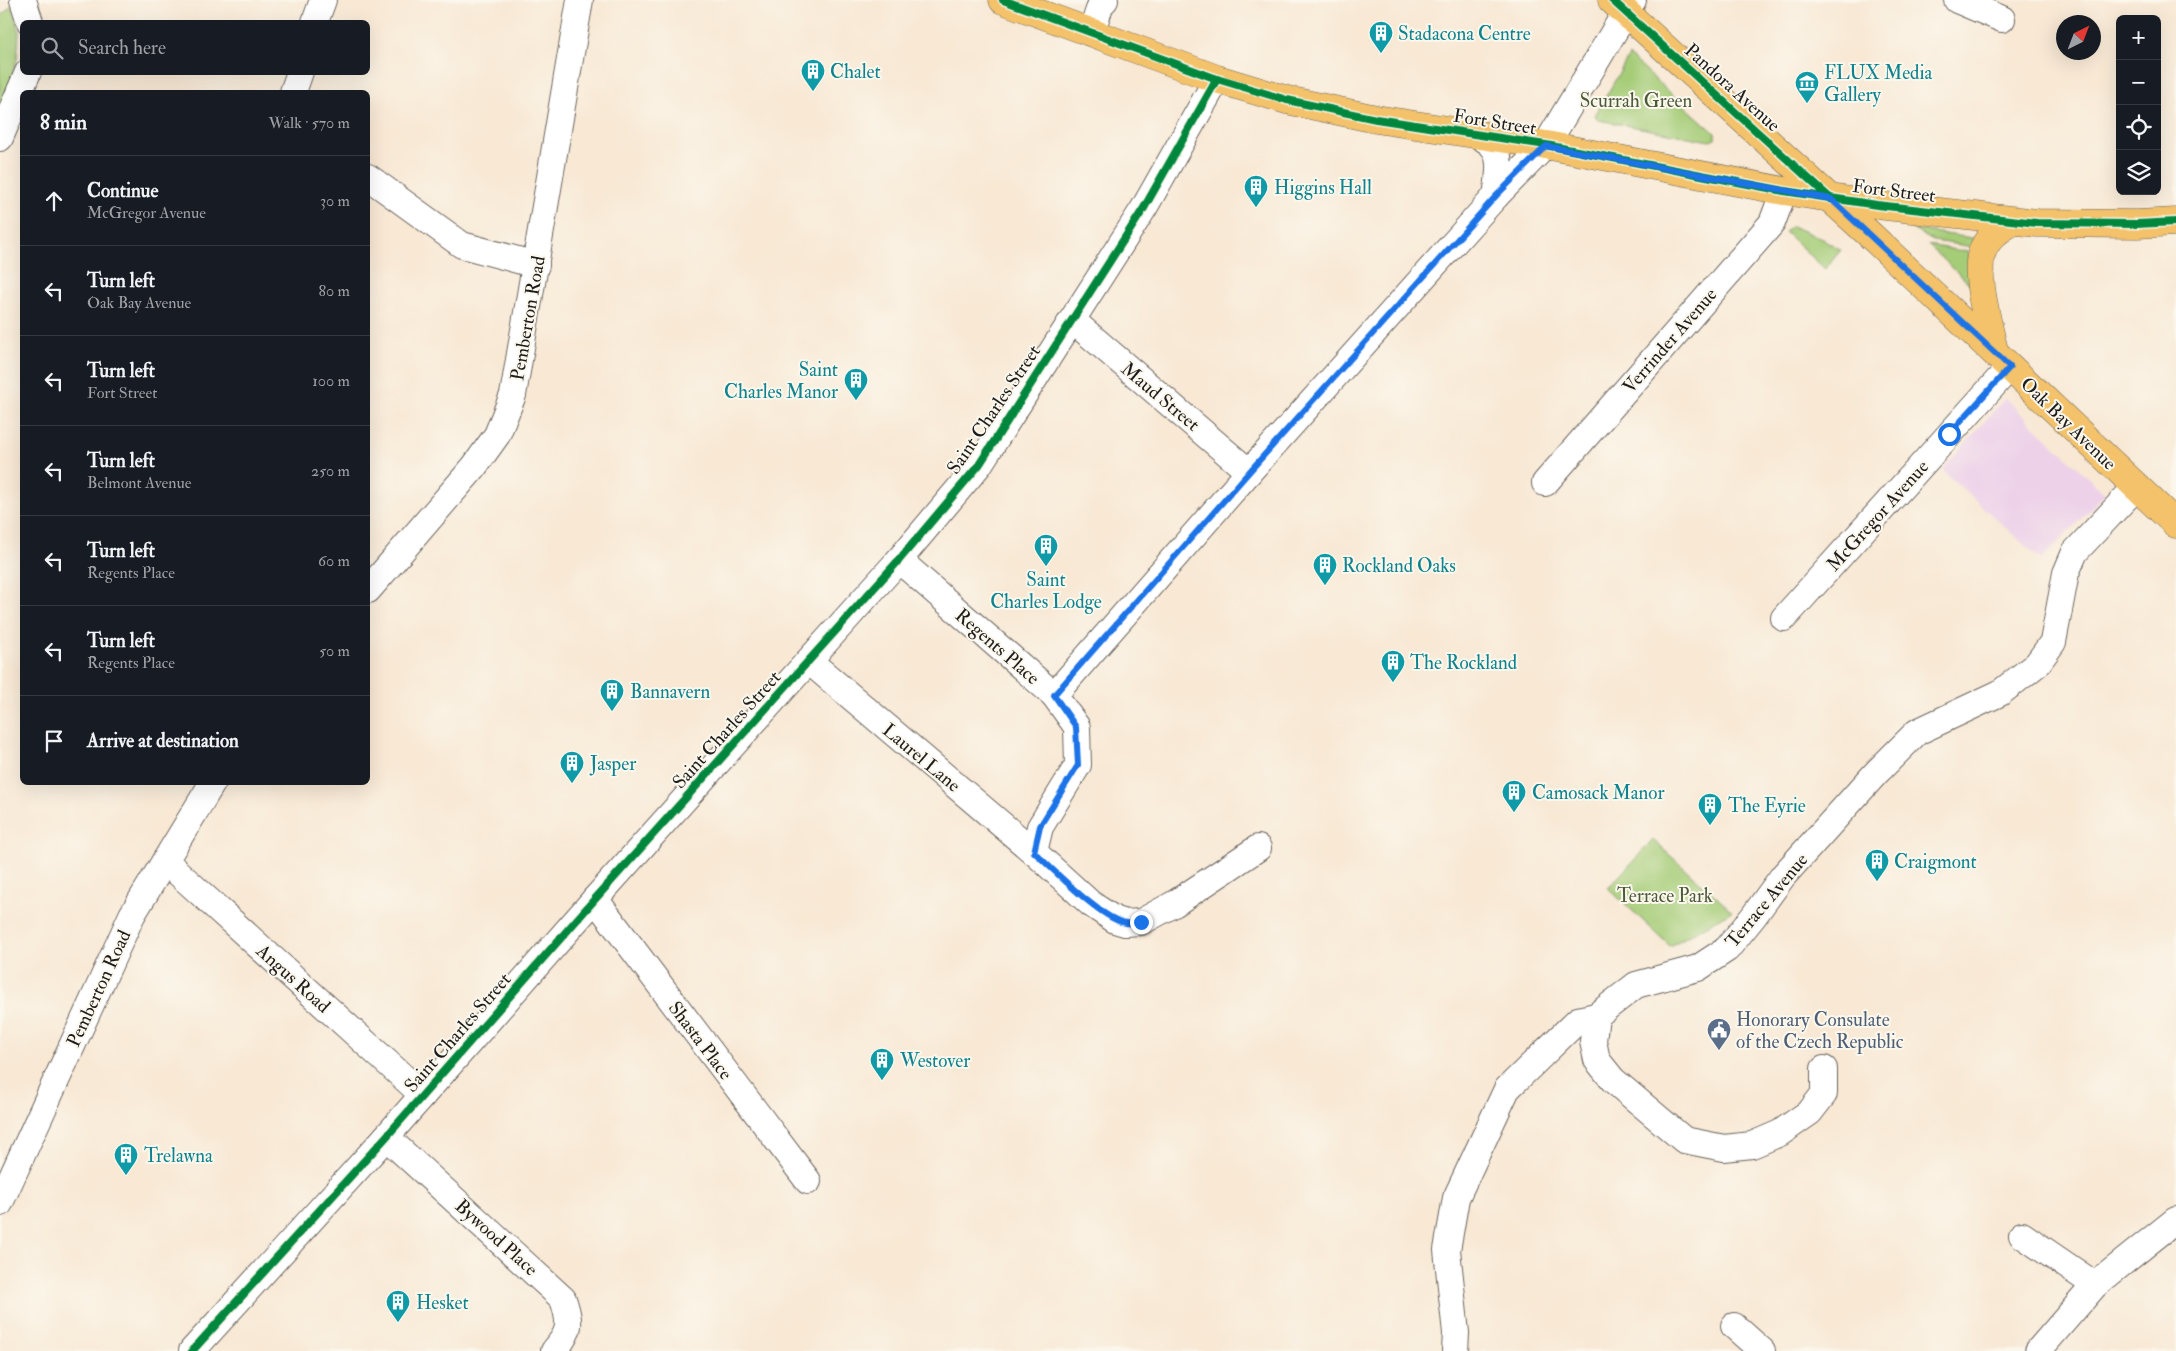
<!DOCTYPE html>
<meta charset="utf-8">
<style>
body{margin:0;font-family:"IM FELL Double Pica",serif;background:#20242c;color:#f1f3f6}
.controls{position:absolute;right:15px;top:15px;display:grid;overflow:hidden;border-radius:8px;box-shadow:0 5px 20px #0002}
.controls button{width:45px;height:45px;display:grid;place-items:center;padding:0;border:0;border-bottom:1px solid #363941;background:#171b24;color:#f1f3f6;font:25px sans-serif}
.compass{position:absolute;left:2056px;top:15px;width:45px;height:45px;border-radius:50%;background:#171b24;box-shadow:0 5px 20px #0002;rotate:42deg}
.stop{position:absolute;width:15px;height:15px;margin:-11px;border:4px solid #1a73e8;border-radius:50%;background:#fff}
.stop.end{background:#1a73e8;border-color:#fff;box-shadow:0 1px 5px #0008}
.list{margin:0;padding:0;list-style:none}
h2{display:flex;justify-content:space-between;align-items:center;height:65px;margin:0;padding:0 20px;font-size:21px}
h2 small{font-size:16px;font-weight:400;color:#9ea1a6}
.list li{display:grid;grid-template-columns:32px 1fr auto;gap:15px;align-items:center;box-sizing:border-box;height:90px;padding:0 20px;border-top:1px solid #363941}
.list b{display:block;font-size:19px;white-space:nowrap}
.list p{margin:0;font-size:16px;white-space:nowrap;color:#9ea1a6}
.list em{font-size:16px;font-style:normal;color:#9ea1a6}
.icon{flex:none;width:28px;height:28px;fill:none;stroke:currentColor;stroke-width:2;stroke-linecap:round;stroke-linejoin:round}
.map{position:relative;flex:none;width:2176px;height:1351px;overflow:hidden}
.search{position:absolute;background:#171b24;box-shadow:0 5px 20px #0002;left:20px;top:20px;width:350px;height:55px;display:flex;align-items:center;gap:12px;box-sizing:border-box;padding:0 18px;border-radius:8px;color:#9ea1a6;font-size:19px}
.panel{position:absolute;background:#171b24;box-shadow:0 5px 20px #0002;left:20px;top:90px;width:350px;height:695px;border-radius:8px}
.map>svg:first-child{display:block}
.built{fill:#edd1e9}
.green{fill:#a5cc77;stroke:#60744a}
.lines{fill:none;stroke-linecap:round;stroke-linejoin:round}
.minor-casing{stroke:#69635c;stroke-width:28}
.major-casing{stroke:#69635c;stroke-width:29}
.minor{stroke:#fff;stroke-width:26}
.major{stroke:#f3c26a;stroke-width:28}
.cycleway-casing{stroke:#fbf7ec;stroke-width:11}
.cycleway{stroke:#00873e;stroke-width:8}
.route{stroke:#1a73e8;stroke-width:6}
.labels{text-anchor:middle;stroke-width:4;stroke-linejoin:round;paint-order:stroke}
.culture-label{font-size:19px;fill:#0d838f;stroke:#fbf7ec;text-anchor:start}
.street-label{font-size:19px;fill:#1c1c1c;stroke:#fbf7ec}
.park-label{font-size:19px;fill:#4c5a3c;stroke:#fbf7ec}
.service-label{font-size:19px;fill:#4e5e75;stroke:#fbf7ec;text-anchor:start}
</style>
<div class="map">
<svg width="2176" height="1351" viewBox="0 0 2176 1351">
<rect width="100%" height="100%" fill="#fbf7ec"/>
<filter id="ink" filterUnits="userSpaceOnUse"><feTurbulence type="fractalNoise" baseFrequency=".02" numOctaves="2"/><feDisplacementMap in="SourceGraphic" scale="10" xChannelSelector="R" yChannelSelector="G"/><feConvolveMatrix kernelMatrix="1 2 1 2 8 2 1 2 1" color-interpolation-filters="sRGB"/></filter>
<filter id="wash" filterUnits="userSpaceOnUse"><feTurbulence type="fractalNoise" baseFrequency=".0096" numOctaves="4" result="noise"/><feDisplacementMap in="SourceGraphic" scale="20" xChannelSelector="R" yChannelSelector="G"/><feGaussianBlur stdDeviation="1.12" result="paint"/><feColorMatrix in="noise" values="0 0 0 0 0 0 0 0 0 0 0 0 0 0 0 0 0 1.4 0 .05"/><feComposite in="paint" operator="in"/></filter>
<g filter="url(#wash)">
<rect width="100%" height="100%" fill="#f8e8d4"/>
<polygon class="built" points="2005,398 2105,494 2041,560 1942,470"/>
<g class="green">
<polygon points="12,5 19,32 17,59 0,113 0,17"/>
<polygon points="1629,56 1715,133 1715,139 1710,141 1598,120 1595,115 1597,112"/>
<polygon points="1791,226 1823,239 1841,250 1825,269 1785,232"/>
<polygon points="1912,229 1972,238 1974,239 1974,247 1933,241"/>
<polygon points="1928,245 1968,252 1974,288"/>
<polygon points="1653,840 1732,911 1670,946 1608,888"/>
</g>
</g>
<g filter="url(#ink)">
<g class="lines">
<defs>
<g id="minor">
<polyline points="23,0 30,22"/>
<polyline points="1957,0 2002,19"/>
<polyline points="315,22 323,0"/>
<polyline points="1091,33 1101,4 1105,0"/>
<polyline points="293,92 300,72"/>
<path d="M 1478,135 C 1482,138 1488,141 1491,144 C 1504,157 1498,180 1496,196"/>
<polyline points="0,138 28,72"/>
<polyline points="368,177 462,245 536,265"/>
<polyline points="1072,320 1249,472"/>
<polyline points="1545,483 1772,223 1784,191"/>
<polyline points="899,560 1054,695 1077,727 1078,765 1040,827 1034,852 1091,904 1115,920 1125,923 1141,922 1174,904 1258,848"/>
<polyline points="368,590 474,467 497,435 513,395 580,0"/>
<polyline points="1784,618 2010,367"/>
<polyline points="809,661 1034,852"/>
<polyline points="1054,695 1249,472 1496,196 1546,145 1633,0"/>
<polyline points="165,861 423,1095"/>
<polyline points="595,899 808,1181"/>
<polyline points="1596,1016 1593,1041 1597,1060 1613,1080 1684,1140 1724,1148 1752,1145 1780,1133 1810,1112 1824,1094 1824,1069"/>
<path d="M 386,1137 L 563,1299 C 571,1324 571,1331 554,1351"/>
<polyline points="0,1203 132,915 213,782"/>
<polyline points="2022,1235 2095,1285"/>
<polyline points="1734,1326 1762,1351"/>
<polyline points="192,1351 386,1137 595,899 899,560 979,465 1144,208 1217,79"/>
<polyline points="1455,1351 1456,1333 1447,1250 1456,1198 1507,1089 1578,1020 1596,1016 1636,985 1698,968 1727,949 1753,917 1783,876 1876,773 1917,732 2000,693 2037,664 2053,642 2066,573 2075,552 2136,487"/>
<polyline points="2038,1351 2095,1285 2176,1220"/>
</g>
<g id="major">
<polyline points="1003,0 1217,79 1287,100 1376,119 1546,145 1784,191 1877,205 2037,223 2137,224 2176,222"/>
<polyline points="1612,0 1867,232 2176,524"/>
<path d="M 1994,351 C 1989,327 1974,275 1982,252 C 1987,237 2000,228 2014,221"/>
</g>
</defs>
<use href="#minor" class="minor-casing"/>
<use href="#major" class="major-casing"/>
<use href="#minor" class="minor"/>
<use href="#major" class="major"/>
<defs>
<g id="cycleway">
<polyline points="1003,0 1217,79 1287,100 1376,119 1546,145 1784,191 1877,205 2037,223 2137,224 2176,222"/>
<polyline points="1612,0 1831,199"/>
<polyline points="192,1351 386,1137 595,899 899,560 979,465 1144,208 1217,79"/>
</g>
</defs>
<use href="#cycleway" class="cycleway-casing"/>
<use href="#cycleway" class="cycleway"/>
</g>
</g>
<g class="lines" filter="url(#ink)">
<path class="route" d="M 1141,922 C 1136,922 1130,924 1126,923 C 1103,921 1053,869 1034,852 L 1040,826 L 1078,765 L 1076,727 L 1054,695 L 1249,472 L 1496,196 L 1546,146 L 1831,199 L 2010,367 L 1949,434"/>
</g>
<defs>
<symbol id="building-pin" viewBox="-11 -11 22 30"><path d="M0 17L-7.5 6A9.5 9.5 0 1 1 7.5 6Z" fill="#0f9aa8" stroke="#fbf7ec"/><path d="M-4-6H4V6H1V3H-1V6H-4ZM-2.5-4.3h1.7v1.8h-1.7ZM.8-4.3h1.7v1.8H.8ZM-2.5-1h1.7V.8h-1.7ZM.8-1h1.7V.8H.8Z" fill="#fff"/></symbol>
<symbol id="museum-pin" viewBox="-11 -11 22 30"><path d="M0 17L-7.5 6A9.5 9.5 0 1 1 7.5 6Z" fill="#0f9aa8" stroke="#fbf7ec"/><path d="M0-6L6-3V-2H-6V-3ZM-5-1h2V3h-2ZM-1-1h2V3h-2ZM3-1h2V3H3ZM-6 4H6V6H-6Z" fill="#fff"/></symbol>
<symbol id="civic-pin" viewBox="-11 -11 22 30"><path d="M0 17L-7.5 6A9.5 9.5 0 1 1 7.5 6Z" fill="#5c6f8a" stroke="#fbf7ec"/><path d="M-.6-6.5H3V-4.5H.6V-3L4-1V1h2V6H-6V1h2V-1L-.6-3ZM-1.2 2.5V6h2.4V2.5Z" fill="#fff"/></symbol>
</defs>
<g fill-rule="evenodd">
<use href="#building-pin" x="1367" y="19" width="28" height="38"/>
<use href="#building-pin" x="799" y="57" width="28" height="38"/>
<use href="#museum-pin" x="1793" y="69" width="28" height="38"/>
<use href="#building-pin" x="1242" y="173" width="28" height="38"/>
<use href="#building-pin" x="842" y="366" width="28" height="38"/>
<use href="#building-pin" x="1032" y="532" width="28" height="38"/>
<use href="#building-pin" x="1311" y="551" width="28" height="38"/>
<use href="#building-pin" x="1379" y="648" width="28" height="38"/>
<use href="#building-pin" x="598" y="677" width="28" height="38"/>
<use href="#building-pin" x="558" y="749" width="28" height="38"/>
<use href="#building-pin" x="1500" y="778" width="28" height="38"/>
<use href="#building-pin" x="1696" y="791" width="28" height="38"/>
<use href="#building-pin" x="1863" y="847" width="28" height="38"/>
<use href="#civic-pin" x="1705" y="1016" width="28" height="38"/>
<use href="#building-pin" x="868" y="1046" width="28" height="38"/>
<use href="#building-pin" x="112" y="1141" width="28" height="38"/>
<use href="#building-pin" x="384" y="1288" width="28" height="38"/>
</g>
<g class="labels">
<g class="culture-label">
<text x="1398" y="40">Stadacona Centre</text>
<text x="830" y="78">Chalet</text>
<text x="1824" y="79">FLUX Media<tspan x="1824" dy="22">Gallery</tspan></text>
<text x="1274" y="194">Higgins Hall</text>
<text x="838" y="376" text-anchor="end">Saint<tspan x="838" dy="22">Charles Manor</tspan></text>
<text x="1342" y="572">Rockland Oaks</text>
<text x="1046" y="586" text-anchor="middle">Saint<tspan x="1046" dy="22">Charles Lodge</tspan></text>
<text x="1410" y="669">The Rockland</text>
<text x="630" y="698">Bannavern</text>
<text x="590" y="770">Jasper</text>
<text x="1532" y="799">Camosack Manor</text>
<text x="1728" y="812">The Eyrie</text>
<text x="1894" y="868">Craigmont</text>
<text x="900" y="1067">Westover</text>
<text x="144" y="1162">Trelawna</text>
<text x="416" y="1309">Hesket</text>
</g>
<g class="street-label">
<text transform="translate(1733 87) rotate(42)" y="7">Pandora Avenue</text>
<text transform="translate(1495 121) rotate(9)" y="7">Fort Street</text>
<text transform="translate(1894 190) rotate(7)" y="7">Fort Street</text>
<text transform="translate(527 318) rotate(-80)" y="7">Pemberton Road</text>
<text transform="translate(1669 340) rotate(-49)" y="7">Verrinder Avenue</text>
<text transform="translate(1161 396) rotate(40)" y="7">Maud Street</text>
<text transform="translate(993 409) rotate(-56)" y="7">Saint Charles Street</text>
<text transform="translate(2069 423) rotate(44)" y="7">Oak Bay Avenue</text>
<text transform="translate(1877 515) rotate(-48)" y="7">McGregor Avenue</text>
<text transform="translate(998 646) rotate(41)" y="7">Regents Place</text>
<text transform="translate(726 729) rotate(-48)" y="7">Saint Charles Street</text>
<text transform="translate(922 757) rotate(40)" y="7">Laurel Lane</text>
<text transform="translate(1766 900) rotate(-50)" y="7">Terrace Avenue</text>
<text transform="translate(294 978) rotate(42)" y="7">Angus Road</text>
<text transform="translate(98 988) rotate(-65)" y="7">Pemberton Road</text>
<text transform="translate(457 1032) rotate(-49)" y="7">Saint Charles Street</text>
<text transform="translate(701 1040) rotate(53)" y="7">Shasta Place</text>
<text transform="translate(497 1237) rotate(42)" y="7">Bywood Place</text>
</g>
<g class="park-label">
<text x="1636" y="107">Scurrah Green</text>
<text x="1665" y="902">Terrace Park</text>
</g>
<g class="service-label">
<text x="1736" y="1026">Honorary Consulate<tspan x="1736" dy="22">of the Czech Republic</tspan></text>
</g>
</g>
</svg>
<div class="controls">
<button>+</button>
<button>−</button>
<button><svg class="icon" aria-label="locate" viewBox="0 0 24 24"><circle cx="12" cy="12" r="6"/><path d="M12 2v4M12 18v4M2 12h4M18 12h4"/></svg></button>
<button><svg class="icon" aria-label="layers" viewBox="0 0 24 24"><path d="M12 4l9 5-9 5-9-5zM3 14l9 5 9-5"/></svg></button>
</div>
<svg class="compass" viewBox="-18 -18 36 36"><path d="M0-13l5 13h-10z" fill="#e53935"/><path d="M0 13l5-13h-10z" fill="#9ea1a6"/></svg>
<div class="stop" style="left:1949px;top:434px"></div>
<div class="stop end" style="left:1141px;top:922px"></div>
<div class="search"><svg class="icon" aria-label="search" viewBox="0 0 24 24"><circle cx="10" cy="10" r="6"/><path d="M15 15l6 6"/></svg>Search here</div>
<section class="panel">
<h2>8 min<small>Walk · 570 m</small></h2>
<ul class="list">
<li><svg class="icon" aria-label="ahead" viewBox="0 0 24 24"><path d="M12 20V5M6 11l6-6 6 6"/></svg><div><b>Continue</b><p>McGregor Avenue</p></div><em>30 m</em></li>
<li><svg class="icon" aria-label="left" viewBox="0 0 24 24"><path d="M17 20v-9H6M10 6l-5 5 5 5"/></svg><div><b>Turn left</b><p>Oak Bay Avenue</p></div><em>80 m</em></li>
<li><svg class="icon" aria-label="left" viewBox="0 0 24 24"><path d="M17 20v-9H6M10 6l-5 5 5 5"/></svg><div><b>Turn left</b><p>Fort Street</p></div><em>100 m</em></li>
<li><svg class="icon" aria-label="left" viewBox="0 0 24 24"><path d="M17 20v-9H6M10 6l-5 5 5 5"/></svg><div><b>Turn left</b><p>Belmont Avenue</p></div><em>250 m</em></li>
<li><svg class="icon" aria-label="left" viewBox="0 0 24 24"><path d="M17 20v-9H6M10 6l-5 5 5 5"/></svg><div><b>Turn left</b><p>Regents Place</p></div><em>60 m</em></li>
<li><svg class="icon" aria-label="left" viewBox="0 0 24 24"><path d="M17 20v-9H6M10 6l-5 5 5 5"/></svg><div><b>Turn left</b><p>Regents Place</p></div><em>50 m</em></li>
<li><svg class="icon" aria-label="arrive" viewBox="0 0 24 24"><path d="M6 21V4h12l-3 4 3 4H6"/></svg><div><b>Arrive at destination</b></div></li>
</ul>
</section>
</div>
